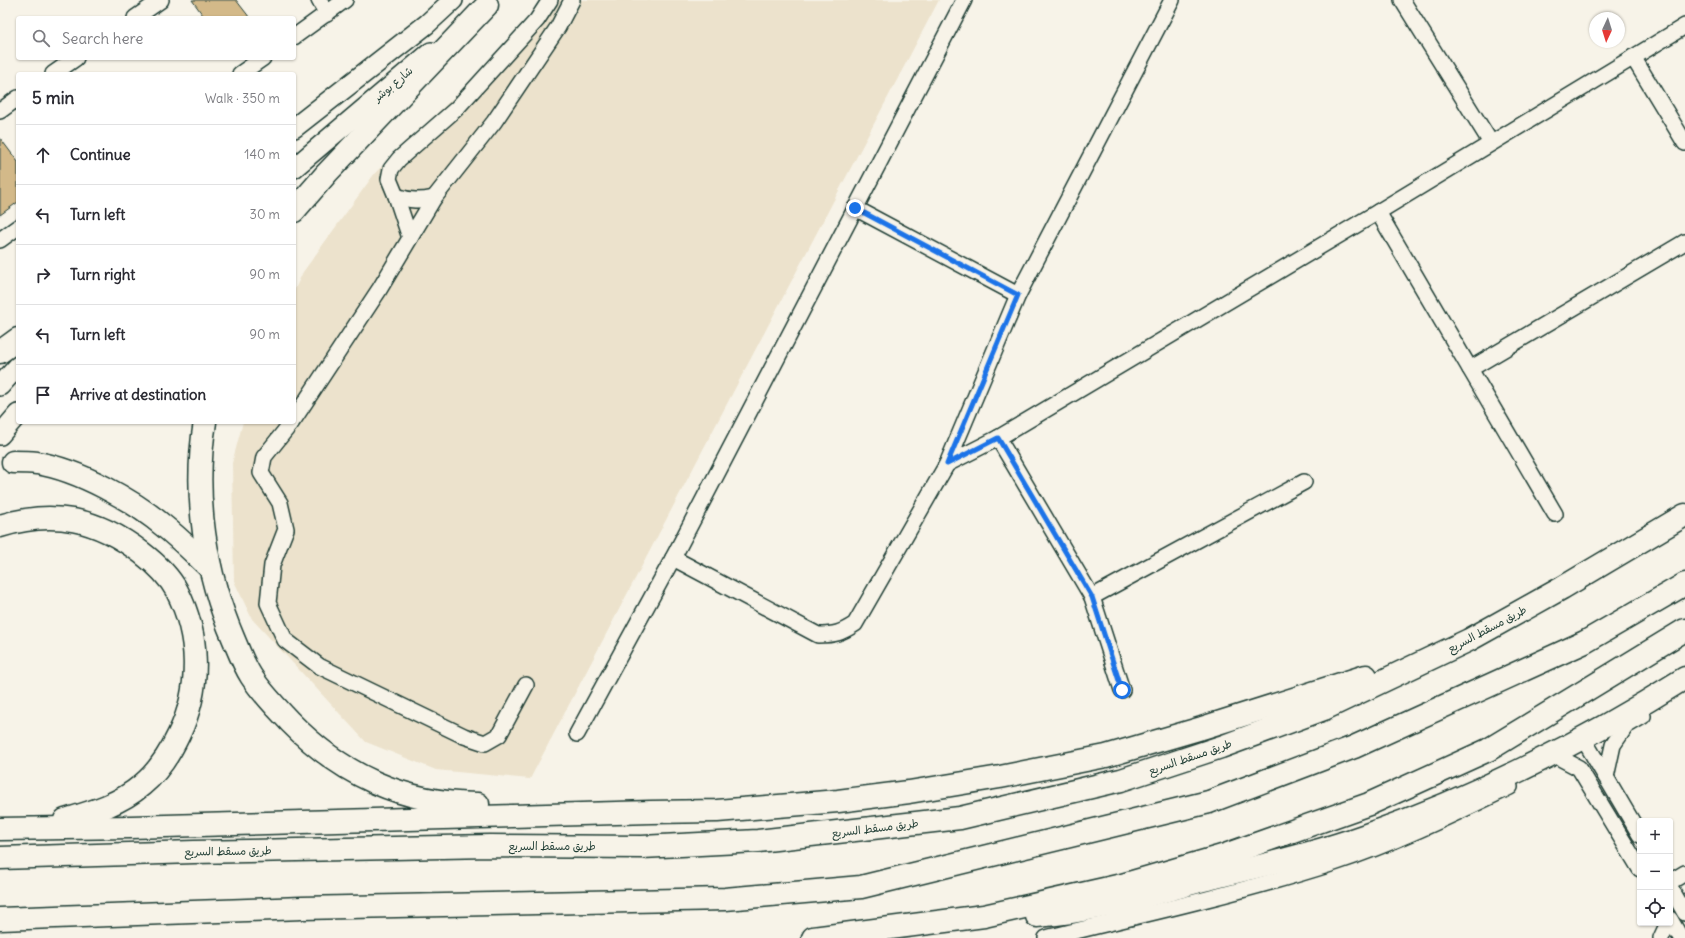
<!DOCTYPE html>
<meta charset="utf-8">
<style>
body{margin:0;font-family:Delius,"Playpen Sans Arabic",sans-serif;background:#f2f2f3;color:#2b2b33}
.controls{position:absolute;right:12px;bottom:12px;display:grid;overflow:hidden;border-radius:4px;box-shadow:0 1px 3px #0004}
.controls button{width:36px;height:36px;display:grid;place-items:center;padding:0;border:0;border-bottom:1px solid #e1e1e2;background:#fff;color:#2b2b33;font:20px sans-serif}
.compass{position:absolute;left:1589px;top:12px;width:36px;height:36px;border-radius:50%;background:#fff;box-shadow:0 1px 3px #0004;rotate:184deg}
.stop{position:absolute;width:12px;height:12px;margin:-9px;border:3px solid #1a73e8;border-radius:50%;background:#fff}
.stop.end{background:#1a73e8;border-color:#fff;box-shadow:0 1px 4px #0008}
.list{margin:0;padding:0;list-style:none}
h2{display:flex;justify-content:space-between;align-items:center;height:52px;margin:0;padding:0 16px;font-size:17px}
h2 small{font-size:13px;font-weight:400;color:#7c7c81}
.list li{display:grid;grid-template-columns:26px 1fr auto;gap:12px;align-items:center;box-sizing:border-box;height:60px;padding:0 16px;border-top:1px solid #e1e1e2}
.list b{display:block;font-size:15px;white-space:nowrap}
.list em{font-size:13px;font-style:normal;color:#7c7c81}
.icon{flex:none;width:22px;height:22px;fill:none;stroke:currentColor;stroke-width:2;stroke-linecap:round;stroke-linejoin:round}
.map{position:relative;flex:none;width:1685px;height:938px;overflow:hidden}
.search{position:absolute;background:#fff;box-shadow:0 1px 3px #0004;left:16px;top:16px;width:280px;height:44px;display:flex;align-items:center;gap:10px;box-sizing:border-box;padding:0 14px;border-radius:4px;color:#7c7c81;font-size:15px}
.panel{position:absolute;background:#fff;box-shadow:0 1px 3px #0004;left:16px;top:72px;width:280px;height:352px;border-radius:4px}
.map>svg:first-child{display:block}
.built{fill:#ece2cc}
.building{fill:#d3b989;stroke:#1f3d34}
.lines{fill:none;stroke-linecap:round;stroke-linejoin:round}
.minor-casing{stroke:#1f3d34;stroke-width:18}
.major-casing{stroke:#1f3d34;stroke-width:22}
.highway-casing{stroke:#1f3d34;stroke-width:25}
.minor{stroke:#f7f3e8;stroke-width:15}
.major{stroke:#f7f3e8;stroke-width:19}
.highway{stroke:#f7f3e8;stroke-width:22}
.route{stroke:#1a73e8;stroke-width:5}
.labels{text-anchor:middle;stroke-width:3;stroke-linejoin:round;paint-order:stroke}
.street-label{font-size:11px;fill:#1f3d34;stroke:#f7f3e8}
</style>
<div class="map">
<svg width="1685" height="938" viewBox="0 0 1685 938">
<rect width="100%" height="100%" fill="#f7f3e8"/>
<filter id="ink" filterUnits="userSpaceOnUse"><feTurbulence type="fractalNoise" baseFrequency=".025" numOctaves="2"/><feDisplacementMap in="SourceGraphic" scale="8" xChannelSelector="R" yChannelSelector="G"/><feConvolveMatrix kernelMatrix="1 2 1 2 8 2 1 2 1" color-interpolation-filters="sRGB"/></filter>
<g filter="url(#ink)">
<polygon class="built" points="541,0 939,0 530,779 436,770 366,742 252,619 234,581 232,463 243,422 294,422 294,291 303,272 375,173 522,32"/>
<g class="building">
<polygon points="192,0 236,0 250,18 205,18"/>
<polygon points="0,138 18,162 18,202 0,215"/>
</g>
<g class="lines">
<defs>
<g id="minor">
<polyline points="319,0 327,14"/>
<polyline points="1402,0 1491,143"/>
<polyline points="135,18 161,0"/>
<polyline points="294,37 345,0"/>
<polyline points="1633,57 1685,143"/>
<polyline points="53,74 76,58"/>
<polyline points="240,74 263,58"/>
<polyline points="0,111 18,98"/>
<path d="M 396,196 C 410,201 420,201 434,198"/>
<polyline points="855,208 1018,295 1172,0"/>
<polyline points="410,238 396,196 389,179 391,169 399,159 456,109 537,20 550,0"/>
<polyline points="0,240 18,227"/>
<polyline points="1470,369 1685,242"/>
<polyline points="294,419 379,290 434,198 494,122 558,27 572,0"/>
<polyline points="292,422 264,457 261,473 280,503 286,529 272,565 268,603 285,640 319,666 464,736 485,743 499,735 526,685"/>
<polyline points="998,438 1378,212"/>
<polyline points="947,464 998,438 1092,597 1122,690"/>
<polyline points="1555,514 1378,212 1685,26"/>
<path d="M 673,558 L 818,635 C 835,635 841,633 855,624 L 947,464 L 1018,295"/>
<polyline points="1092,597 1304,482"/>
<polyline points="577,734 673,558 964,0"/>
<polyline points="1583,738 1640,835"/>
<polyline points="1549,758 1553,752 1562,759 1579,768 1640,869"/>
<polyline points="1606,777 1613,745 1626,726 1643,716"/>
<polyline points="1670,882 1685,873"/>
<polyline points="1670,887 1685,913"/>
<polyline points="1670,919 1681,938"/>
<path d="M 1046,938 C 1143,915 1240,893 1334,863 C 1395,843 1452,815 1510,787"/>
<polyline points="1661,938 1668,923"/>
</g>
<g id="major">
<polyline points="294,128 427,24 453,0"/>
<polyline points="294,168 431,52"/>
<polyline points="0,386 18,366"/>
<polyline points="0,435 18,414"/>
</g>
<g id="highway">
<polyline points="294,211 327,173 487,5"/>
<polyline points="0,352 18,339"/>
<path d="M 205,422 C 193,495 205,573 234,640 C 239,652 244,665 251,676 C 262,693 276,707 290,722 C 342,775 402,803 478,804"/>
<path d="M 13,462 C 21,462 29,462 37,463 C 79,470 133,500 165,527 C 181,540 195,554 210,568"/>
<path d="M 0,526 C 54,509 98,519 142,553 C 155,563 169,576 177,591 C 200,636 201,688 179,734 C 170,753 158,772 142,785 C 120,804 92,812 65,820"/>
<polyline points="0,829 131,827 651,812 717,811 838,801 909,792 1000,777 1106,756 1202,728 1366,676"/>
<polyline points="0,858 194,852 490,846 642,847 758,841 960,818 1121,780 1221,747 1324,709 1469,640 1562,588 1685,515"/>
<path d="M 1037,916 C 1094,912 1149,895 1204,880 C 1258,866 1313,854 1366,835 C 1477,796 1585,741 1685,678"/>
<polyline points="0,919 302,908 725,899 861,887 1209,802 1354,747 1585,642 1685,584"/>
<polyline points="813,938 984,916 1122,885 1222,856 1369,804 1488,750 1685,630"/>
</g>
</defs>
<use href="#minor" class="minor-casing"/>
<use href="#major" class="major-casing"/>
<use href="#highway" class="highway-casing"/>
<use href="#minor" class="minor"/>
<use href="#major" class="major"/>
<use href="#highway" class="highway"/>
</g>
</g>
<g class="lines" filter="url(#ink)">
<polyline class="route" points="855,208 1018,295 947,464 998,438 1092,597 1122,690"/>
</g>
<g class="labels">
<g class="street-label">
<text transform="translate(393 84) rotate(-40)" y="4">شارع بوشر</text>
<text transform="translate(1487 629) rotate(-28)" y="4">طريق مسقط السريع</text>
<text transform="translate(1190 757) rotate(-19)" y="4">طريق مسقط السريع</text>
<text transform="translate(875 828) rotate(-7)" y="4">طريق مسقط السريع</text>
<text x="552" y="850">طريق مسقط السريع</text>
<text transform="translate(228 851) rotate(-1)" y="4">طريق مسقط السريع</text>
</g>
</g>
</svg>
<div class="controls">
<button>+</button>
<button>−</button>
<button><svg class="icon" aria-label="locate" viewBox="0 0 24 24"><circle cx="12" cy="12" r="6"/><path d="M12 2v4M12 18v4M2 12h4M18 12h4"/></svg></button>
</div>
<svg class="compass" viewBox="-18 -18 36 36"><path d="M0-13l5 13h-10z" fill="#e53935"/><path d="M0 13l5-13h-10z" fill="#7c7c81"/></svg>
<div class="stop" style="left:1122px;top:690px"></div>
<div class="stop end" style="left:855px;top:208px"></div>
<div class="search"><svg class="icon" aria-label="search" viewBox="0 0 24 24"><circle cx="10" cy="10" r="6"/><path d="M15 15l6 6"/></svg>Search here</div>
<section class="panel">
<h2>5 min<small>Walk · 350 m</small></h2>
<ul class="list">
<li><svg class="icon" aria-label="ahead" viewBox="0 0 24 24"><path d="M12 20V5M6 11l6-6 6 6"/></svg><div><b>Continue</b></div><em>140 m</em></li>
<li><svg class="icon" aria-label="left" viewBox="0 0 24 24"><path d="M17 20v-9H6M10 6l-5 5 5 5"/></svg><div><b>Turn left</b></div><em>30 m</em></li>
<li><svg class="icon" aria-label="right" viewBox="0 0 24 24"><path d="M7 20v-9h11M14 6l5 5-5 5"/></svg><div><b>Turn right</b></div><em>90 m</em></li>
<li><svg class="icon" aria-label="left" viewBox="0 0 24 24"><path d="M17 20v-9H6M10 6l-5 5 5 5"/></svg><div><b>Turn left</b></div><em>90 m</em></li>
<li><svg class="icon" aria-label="arrive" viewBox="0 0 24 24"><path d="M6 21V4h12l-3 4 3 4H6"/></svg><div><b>Arrive at destination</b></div></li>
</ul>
</section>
</div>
